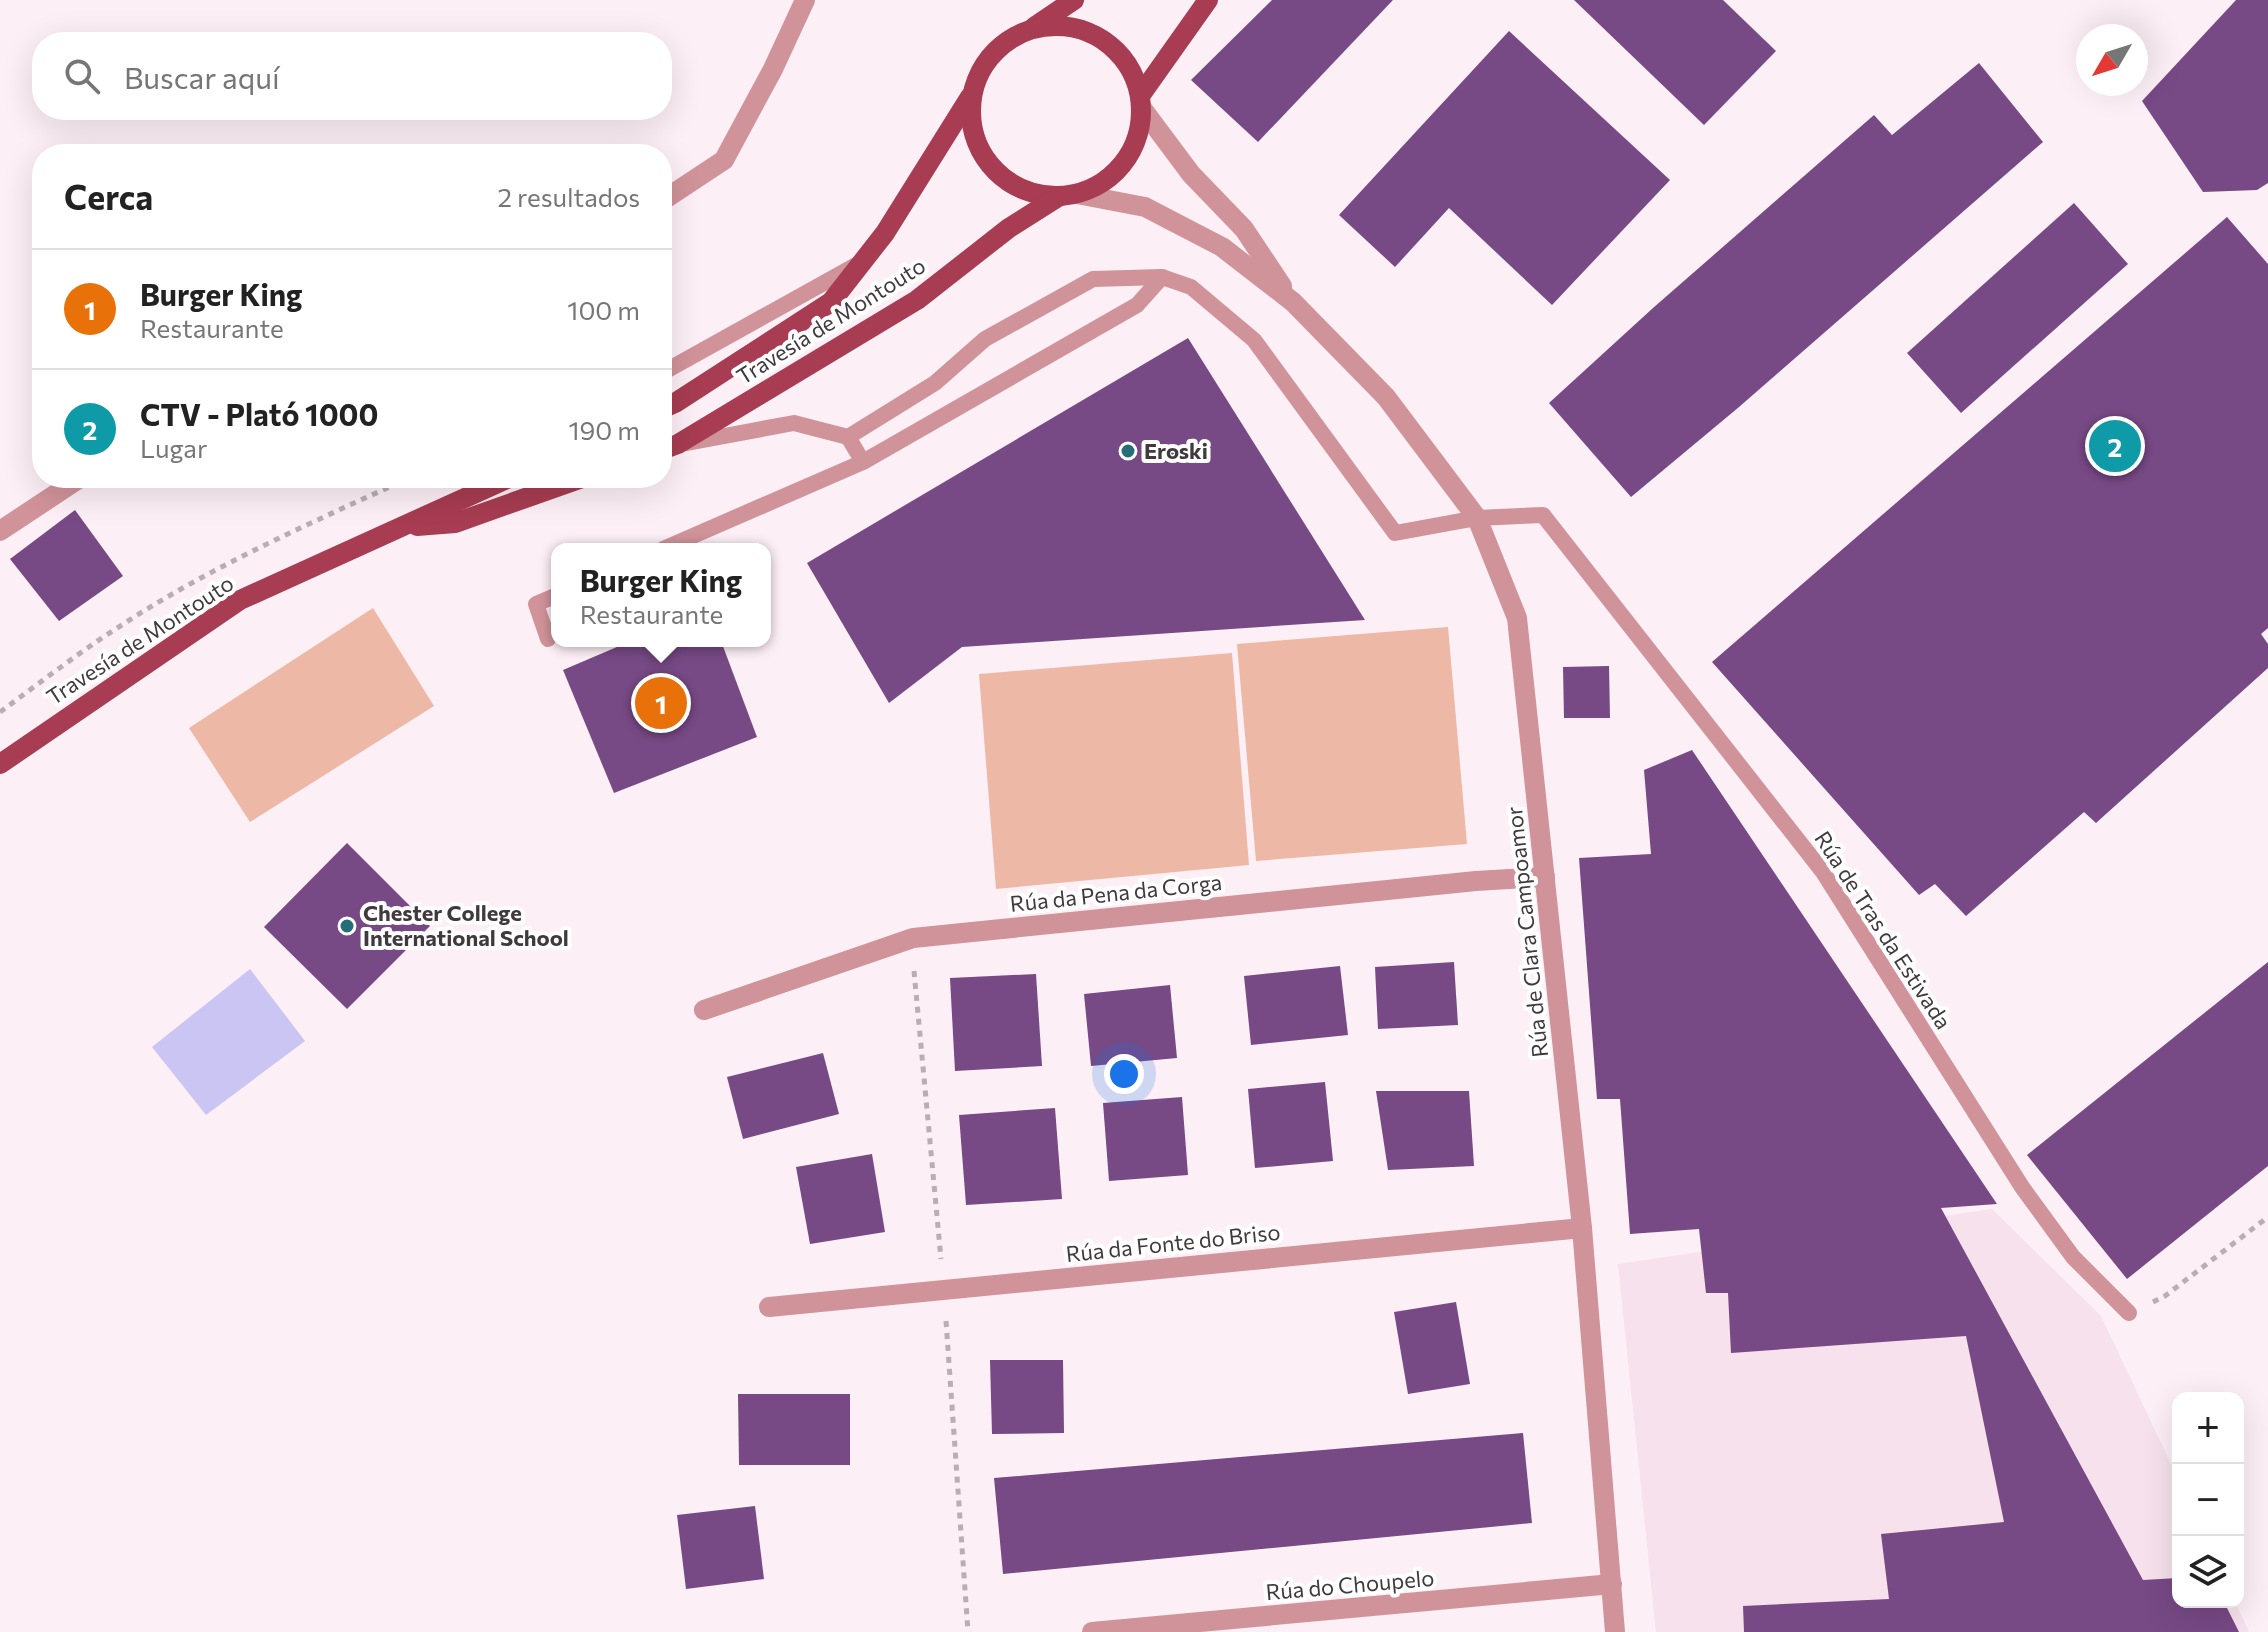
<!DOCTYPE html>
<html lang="es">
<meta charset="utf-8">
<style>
body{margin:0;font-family:Commissioner,sans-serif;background:#f6f6f6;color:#222}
.controls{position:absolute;right:24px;bottom:24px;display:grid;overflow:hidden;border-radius:16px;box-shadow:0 8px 32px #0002}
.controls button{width:72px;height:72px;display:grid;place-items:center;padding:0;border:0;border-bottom:2px solid #e0e0e0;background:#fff;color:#222;font:40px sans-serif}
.compass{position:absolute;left:2076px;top:24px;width:72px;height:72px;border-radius:50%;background:#fff;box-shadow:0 8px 32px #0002;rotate:231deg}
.you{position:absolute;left:1124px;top:1074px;width:28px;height:28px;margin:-20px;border:6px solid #fff;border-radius:50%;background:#1a73e8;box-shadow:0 0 0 12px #1a73e833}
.badge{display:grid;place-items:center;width:52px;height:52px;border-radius:50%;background:#0b8043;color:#fff;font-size:26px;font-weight:700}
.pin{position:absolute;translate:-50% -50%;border:4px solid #fff;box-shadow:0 2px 8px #0006}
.popup{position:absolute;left:551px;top:543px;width:220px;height:104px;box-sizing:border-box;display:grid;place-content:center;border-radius:16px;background:#fff;filter:drop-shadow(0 2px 6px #0005);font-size:26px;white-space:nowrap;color:#767676}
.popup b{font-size:30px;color:#222}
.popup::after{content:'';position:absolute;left:50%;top:100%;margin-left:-16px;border:16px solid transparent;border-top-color:#fff}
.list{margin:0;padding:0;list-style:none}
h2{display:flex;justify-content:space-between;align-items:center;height:104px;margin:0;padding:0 32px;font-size:34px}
h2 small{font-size:26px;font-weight:400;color:#767676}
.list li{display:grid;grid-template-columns:52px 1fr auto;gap:24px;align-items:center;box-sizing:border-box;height:120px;padding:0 32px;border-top:2px solid #e0e0e0}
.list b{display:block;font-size:30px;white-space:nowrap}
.list p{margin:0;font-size:26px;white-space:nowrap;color:#767676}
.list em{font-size:26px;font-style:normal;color:#767676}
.icon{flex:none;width:44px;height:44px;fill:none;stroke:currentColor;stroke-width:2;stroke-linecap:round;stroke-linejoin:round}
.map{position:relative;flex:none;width:2268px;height:1632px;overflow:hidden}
.search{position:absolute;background:#fff;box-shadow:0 8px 32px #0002;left:32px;top:32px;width:640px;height:88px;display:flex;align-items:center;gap:20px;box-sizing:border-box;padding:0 28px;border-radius:32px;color:#767676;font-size:30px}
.panel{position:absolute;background:#fff;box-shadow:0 8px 32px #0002;left:32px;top:144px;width:640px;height:344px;border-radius:32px}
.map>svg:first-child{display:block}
.built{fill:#f6e1ec}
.green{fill:#eeb8a7}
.water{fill:#cac5f3}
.building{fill:#774985}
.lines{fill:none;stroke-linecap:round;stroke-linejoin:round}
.path{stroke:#b9aeb3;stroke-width:5;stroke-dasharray:6 6;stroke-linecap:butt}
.service{stroke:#d1939a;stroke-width:16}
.minor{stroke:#d1939a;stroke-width:20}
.tertiary{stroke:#d1939a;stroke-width:20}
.primary{stroke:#a73c52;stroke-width:20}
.poi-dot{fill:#256e79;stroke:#fff;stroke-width:3}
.labels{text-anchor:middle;stroke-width:8;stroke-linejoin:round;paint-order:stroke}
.street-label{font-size:22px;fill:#403a3d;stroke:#fff}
.poi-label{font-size:22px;font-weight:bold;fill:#403a3d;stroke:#fff;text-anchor:start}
</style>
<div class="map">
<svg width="2268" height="1632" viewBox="0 0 2268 1632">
<rect width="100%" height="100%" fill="#fdeff6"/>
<polygon class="built" points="1992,1209 2101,1316 2178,1479 2178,1602 2235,1602 2249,1632 1656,1632 1618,1264"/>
<g class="green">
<polygon points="373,608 434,706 250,822 189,728"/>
<polygon points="1448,627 1467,844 1256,861 1237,644"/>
<polygon points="1232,653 1249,865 996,889 979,674"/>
</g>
<polygon class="water" points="250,969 305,1041 206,1115 152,1047"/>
<g class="building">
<polygon points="1272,0 1393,0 1258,142 1191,80"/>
<polygon points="1574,0 1723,0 1776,51 1704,125"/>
<polygon points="2236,0 2268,0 2268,183 2257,190 2203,192 2142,101"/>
<polygon points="1509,31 1670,180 1552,305 1449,208 1395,267 1339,215"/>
<polygon points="1979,63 2043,142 1739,407 1631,497 1549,403 1653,308 1874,115 1892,135"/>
<polygon points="2074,203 2128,264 1961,413 1907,353"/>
<polygon points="2227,217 2268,264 2268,628 2261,634 2268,644 2268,668 2096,823 2084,812 1966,916 1935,884 1919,895 1712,662"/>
<polygon points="1188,338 1365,620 962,647 889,703 807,563"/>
<polygon points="75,510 123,576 59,621 10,559"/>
<polygon points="631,641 721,641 757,737 614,793 563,670"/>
<polygon points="1609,666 1610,718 1564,718 1563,667"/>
<polygon points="1692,750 1997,1204 1941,1208 2143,1580 2178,1578 2178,1602 2224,1602 2239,1632 1744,1632 1743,1606 1889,1599 1881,1534 2004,1522 1966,1336 1731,1353 1728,1293 1706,1293 1699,1229 1630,1234 1620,1099 1597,1099 1579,858 1651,854 1644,770"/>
<polygon points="347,843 430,926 347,1009 264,927"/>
<polygon points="1454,962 1458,1025 1378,1029 1375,967"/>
<polygon points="2268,962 2268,1166 2127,1279 2027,1155"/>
<polygon points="1340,966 1348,1035 1251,1045 1244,976"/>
<polygon points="1036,974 1042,1066 955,1071 950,978"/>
<polygon points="1170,985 1177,1058 1091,1066 1084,994"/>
<polygon points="823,1053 839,1114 743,1139 727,1077"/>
<polygon points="1325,1082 1333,1161 1255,1168 1248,1089"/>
<polygon points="1376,1091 1469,1091 1474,1166 1388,1170"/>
<polygon points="1182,1097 1188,1175 1109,1181 1103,1103"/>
<polygon points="1055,1108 1062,1199 966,1205 959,1115"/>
<polygon points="872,1154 885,1232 810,1244 796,1167"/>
<polygon points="1456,1302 1470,1384 1408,1394 1394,1312"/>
<polygon points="990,1360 1063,1360 1064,1433 992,1434"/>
<polygon points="738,1394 850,1394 850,1465 739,1465"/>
<polygon points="1523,1433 1532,1523 1003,1574 994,1478"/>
<polygon points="755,1506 764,1579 686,1589 677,1515"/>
</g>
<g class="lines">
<g class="path">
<path d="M 0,712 C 41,682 82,650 125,623 C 214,565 313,522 409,478"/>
<polyline points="914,971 941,1259"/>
<polyline points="2153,1302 2165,1296 2268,1217"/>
<polyline points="946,1321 968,1632"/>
</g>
<g class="service">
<polyline points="662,373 858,264"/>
<polyline points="848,437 935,383 985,339 1093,279 1162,277 1191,287 1254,340 1395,533 1477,518 1543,515 1823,872 2022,1187 2073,1257 2129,1313"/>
<polyline points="687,443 794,423 848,437 863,462"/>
<polyline points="663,549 863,462 1137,305 1162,277"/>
<polyline points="548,639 536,604 557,595"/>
</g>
<g class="minor">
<polyline points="662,201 724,160 773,69 805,0"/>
<polyline points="0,531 80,478"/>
<polyline points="704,1010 913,938 1476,881 1545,877"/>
<polyline points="769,1307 1582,1228"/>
<polyline points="1092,1632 1612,1584"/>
</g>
<g class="tertiary">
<polyline points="1141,107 1191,174 1244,229 1282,286"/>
<polyline points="1077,194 1145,207 1222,247 1293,302 1386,397 1477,518 1517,618 1582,1228 1615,1632"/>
</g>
<g class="primary">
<circle cx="1056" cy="111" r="85"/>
<polyline points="1034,27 1074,0"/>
<polyline points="1140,96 1208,0"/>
<polyline points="662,409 675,403 831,302 885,233 970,97"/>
<polyline points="662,450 678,444 917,300 1009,228 1058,197"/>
<polyline points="417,526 455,523 582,478"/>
<polyline points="0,764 240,600 509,478"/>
</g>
</g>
<g class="poi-dot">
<circle cx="1128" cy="451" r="8"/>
<circle cx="347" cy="926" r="8"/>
</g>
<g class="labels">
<g class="street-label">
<text transform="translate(831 321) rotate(-32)" y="8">Travesía de Montouto</text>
<text transform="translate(140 640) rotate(-33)" y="8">Travesía de Montouto</text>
<text transform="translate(1116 893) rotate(-6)" y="8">Rúa da Pena da Corga</text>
<text transform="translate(1883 930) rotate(57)" y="8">Rúa de Tras da Estivada</text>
<text transform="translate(1527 932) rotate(-96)" y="8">Rúa de Clara Campoamor</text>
<text transform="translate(1173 1243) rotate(-6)" y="8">Rúa da Fonte do Briso</text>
<text transform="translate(1350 1585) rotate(-5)" y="8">Rúa do Choupelo</text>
</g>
<g class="poi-label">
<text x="1144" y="459">Eroski</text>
<text x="363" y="921">Chester College<tspan x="363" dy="25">International School</tspan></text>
</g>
</g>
</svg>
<div class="controls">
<button>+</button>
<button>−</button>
<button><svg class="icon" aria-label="layers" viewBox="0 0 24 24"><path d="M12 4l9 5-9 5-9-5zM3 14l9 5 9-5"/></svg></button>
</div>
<svg class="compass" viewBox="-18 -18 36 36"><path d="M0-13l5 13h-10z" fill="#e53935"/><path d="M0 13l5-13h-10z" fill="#767676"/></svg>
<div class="you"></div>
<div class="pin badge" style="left:661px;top:703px;background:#e8710a">1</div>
<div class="popup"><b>Burger King</b>Restaurante</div>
<div class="pin badge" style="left:2115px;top:446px;background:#0f9aa8">2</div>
<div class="search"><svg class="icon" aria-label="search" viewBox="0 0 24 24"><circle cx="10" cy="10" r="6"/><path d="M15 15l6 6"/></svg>Buscar aquí</div>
<section class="panel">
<h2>Cerca<small>2 resultados</small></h2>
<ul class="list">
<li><span class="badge" style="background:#e8710a">1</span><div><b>Burger King</b><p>Restaurante</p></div><em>100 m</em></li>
<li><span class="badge" style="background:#0f9aa8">2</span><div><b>CTV - Plató 1000</b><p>Lugar</p></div><em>190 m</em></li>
</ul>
</section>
</div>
